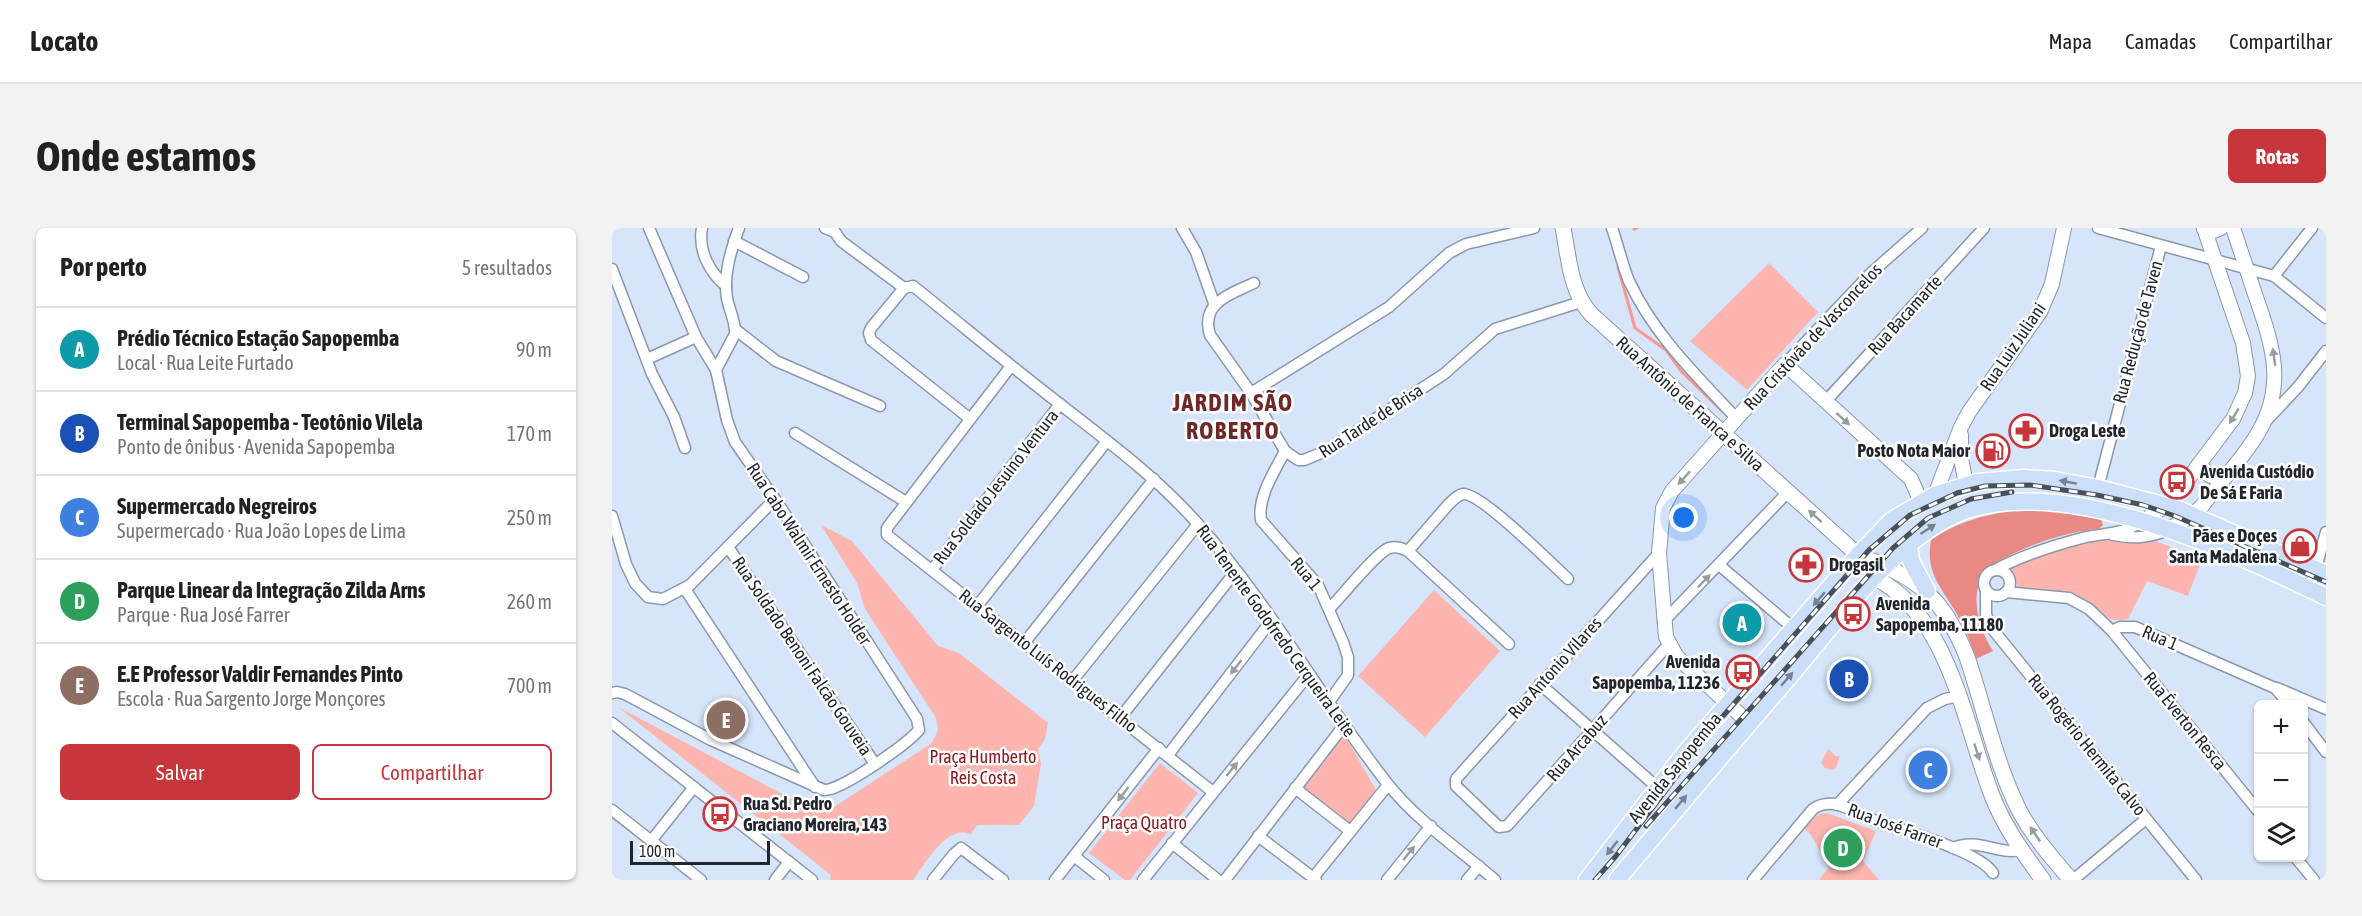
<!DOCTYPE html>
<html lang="pt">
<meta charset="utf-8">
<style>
body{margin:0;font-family:"Asap Condensed",sans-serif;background:#f2f2f2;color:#202124}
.controls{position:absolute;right:18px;bottom:18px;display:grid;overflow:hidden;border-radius:9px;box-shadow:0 2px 4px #0004}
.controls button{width:54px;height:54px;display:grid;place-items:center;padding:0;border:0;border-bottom:2px solid #e0e0e0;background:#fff;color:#202124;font:30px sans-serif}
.scale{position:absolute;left:18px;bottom:15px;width:140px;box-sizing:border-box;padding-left:6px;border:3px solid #1f252c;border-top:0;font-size:16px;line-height:21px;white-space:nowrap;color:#1f252c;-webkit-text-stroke:4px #fff;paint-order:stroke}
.you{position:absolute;left:1072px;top:290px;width:21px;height:21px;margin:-15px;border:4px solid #fff;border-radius:50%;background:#1a73e8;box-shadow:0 0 0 9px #1a73e833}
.badge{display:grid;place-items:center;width:39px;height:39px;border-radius:50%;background:#c6363b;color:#fff;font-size:20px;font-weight:700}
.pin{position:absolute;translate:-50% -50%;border:3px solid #fff;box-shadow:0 2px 6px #0006}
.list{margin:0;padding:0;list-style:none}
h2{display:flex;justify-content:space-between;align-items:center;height:78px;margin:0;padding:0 24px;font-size:26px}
h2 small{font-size:20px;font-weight:400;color:#757577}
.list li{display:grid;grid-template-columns:39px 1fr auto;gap:18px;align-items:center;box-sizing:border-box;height:84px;padding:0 24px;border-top:2px solid #e0e0e0}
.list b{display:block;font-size:22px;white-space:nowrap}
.list p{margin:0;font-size:20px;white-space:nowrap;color:#757577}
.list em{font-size:20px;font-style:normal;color:#757577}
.actions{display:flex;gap:12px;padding:18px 24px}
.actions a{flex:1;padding:14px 0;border:2px solid #c6363b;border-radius:9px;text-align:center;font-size:21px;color:#c6363b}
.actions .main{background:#c6363b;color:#fff}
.icon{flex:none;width:33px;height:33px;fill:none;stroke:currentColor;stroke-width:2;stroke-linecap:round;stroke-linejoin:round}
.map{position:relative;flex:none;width:1714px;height:652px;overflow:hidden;border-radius:9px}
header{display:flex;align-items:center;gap:36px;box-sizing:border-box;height:84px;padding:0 30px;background:#fff;border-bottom:2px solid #e0e0e0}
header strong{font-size:28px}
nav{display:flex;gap:33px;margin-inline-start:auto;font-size:21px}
.intro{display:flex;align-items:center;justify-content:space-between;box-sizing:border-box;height:144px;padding:0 36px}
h1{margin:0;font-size:42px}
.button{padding:15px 27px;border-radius:9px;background:#c6363b;color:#fff;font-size:21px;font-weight:700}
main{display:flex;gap:36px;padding:0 36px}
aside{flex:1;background:#fff;border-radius:9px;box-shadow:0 2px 4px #0004}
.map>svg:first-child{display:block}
.green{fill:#feb5af}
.forest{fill:#e98984}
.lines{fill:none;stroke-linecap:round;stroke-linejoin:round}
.stream{stroke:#f99892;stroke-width:3}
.minor-casing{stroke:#8a98ac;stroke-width:13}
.tertiary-casing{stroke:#8a98ac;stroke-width:16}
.secondary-casing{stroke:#8a98ac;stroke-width:17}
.primary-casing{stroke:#fff;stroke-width:19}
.minor{stroke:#fff;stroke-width:10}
.tertiary{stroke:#fff;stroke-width:14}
.secondary{stroke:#fff;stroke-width:15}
.primary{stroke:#cbdff9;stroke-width:16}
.rail-casing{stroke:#48515b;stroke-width:5}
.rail{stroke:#fff;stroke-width:3;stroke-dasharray:9;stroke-linecap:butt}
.oneway{fill:#9a9da0}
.oneway2{fill:#758292}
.labels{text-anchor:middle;stroke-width:5;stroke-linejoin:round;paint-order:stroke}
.street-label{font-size:18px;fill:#1f252c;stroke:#fff}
.poi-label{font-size:18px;font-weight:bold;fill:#1f252c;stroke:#fff;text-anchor:start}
.park-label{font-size:18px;fill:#8c1b21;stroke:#fff}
.district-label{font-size:24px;font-weight:bold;letter-spacing:1.5px;fill:#6e2827;stroke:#fff}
</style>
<header>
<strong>Locato</strong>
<nav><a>Mapa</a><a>Camadas</a><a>Compartilhar</a></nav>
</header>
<div class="intro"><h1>Onde estamos</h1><a class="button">Rotas</a></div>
<main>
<aside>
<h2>Por perto<small>5 resultados</small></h2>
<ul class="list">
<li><span class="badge" style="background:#0f9aa8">A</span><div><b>Prédio Técnico Estação Sapopemba</b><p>Local · Rua Leite Furtado</p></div><em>90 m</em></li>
<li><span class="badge" style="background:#1a4fb4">B</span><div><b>Terminal Sapopemba - Teotônio Vilela</b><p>Ponto de ônibus · Avenida Sapopemba</p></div><em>170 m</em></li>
<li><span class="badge" style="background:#3f7fe0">C</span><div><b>Supermercado Negreiros</b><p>Supermercado · Rua João Lopes de Lima</p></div><em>250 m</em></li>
<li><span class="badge" style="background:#2e9e5b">D</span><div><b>Parque Linear da Integração Zilda Arns</b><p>Parque · Rua José Farrer</p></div><em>260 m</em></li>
<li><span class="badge" style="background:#8d6e63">E</span><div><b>E.E Professor Valdir Fernandes Pinto</b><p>Escola · Rua Sargento Jorge Monçores</p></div><em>700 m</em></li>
</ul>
<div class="actions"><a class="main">Salvar</a><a>Compartilhar</a></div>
</aside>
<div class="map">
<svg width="1714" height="652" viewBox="0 0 1714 652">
<rect width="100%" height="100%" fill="#d6e5fa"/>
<g class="green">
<polygon points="1157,35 1206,84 1135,162 1078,113"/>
<path d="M 209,297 L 240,313 L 326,418 L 347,425 L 436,495 L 433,511 L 426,521 L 429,536 L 422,578 L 407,597 L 365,597 L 359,606 C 334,596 314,635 301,652 L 218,652 L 219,647 L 6,479 L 178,570 L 201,580 L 222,579 L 320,515 L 326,502 L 324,490 L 253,381 L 245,355 Z"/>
<path d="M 1515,302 L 1590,331 L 1576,368 L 1535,353 L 1516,391 C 1492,397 1490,380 1471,371 C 1453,362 1428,364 1409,363 C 1404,358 1405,348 1399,341 L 1401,338 L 1439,321 Z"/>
<polygon points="822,362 888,423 813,509 746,448"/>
<polygon points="731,504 764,562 738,596 688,558"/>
<polygon points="1216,521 1224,528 1228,528 1224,540 1220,542 1213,540 1209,535"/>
<polygon points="548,535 586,565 518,652 513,652 477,625"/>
<polygon points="1215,585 1264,603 1251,633 1267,652 1207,652 1217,639 1199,607 1192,600 1207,586"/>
</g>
<path class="forest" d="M 1410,282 L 1440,283 L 1489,291 L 1491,297 L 1487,301 C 1459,302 1380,325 1368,353 C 1359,375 1369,404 1381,423 L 1364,431 C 1360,419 1356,407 1350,396 C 1336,365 1312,350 1319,312 C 1346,293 1378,285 1410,282 Z"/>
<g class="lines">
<g class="stream">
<polyline points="1022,1 1025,0"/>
<polyline points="1006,39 1023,100 1054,122 1069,143 1110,183"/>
</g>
<defs>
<g id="minor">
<path d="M 90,0 C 86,22 97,44 114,58"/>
<polyline points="213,0 223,4 229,13 292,60"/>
<polyline points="570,0 584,24 602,75"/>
<path d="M 1000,0 C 1006,17 1010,36 1017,53 C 1042,107 1085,148 1125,191"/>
<polyline points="1486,0 1662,48 1714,90"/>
<polyline points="122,13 191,49"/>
<polyline points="0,41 40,146 62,189 73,220"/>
<polyline points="1662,48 1700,0"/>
<path d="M 642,55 C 619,66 588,74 598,107 L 639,165 L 673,223 L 686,232 L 692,232 L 714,223 L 832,146 L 883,101 L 969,74"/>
<path d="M 292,60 L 301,58 C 346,94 390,131 435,166 C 487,207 542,246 586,296 C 657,375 709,471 775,555 C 805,593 847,621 883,652"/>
<polyline points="292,60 259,100 257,105 259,112 357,190"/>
<polyline points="124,102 164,133 268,178"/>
<polyline points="35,131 84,109"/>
<polyline points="1173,136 1259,45 1310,0"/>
<polyline points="399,138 275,300 275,307 601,564"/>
<path d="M 104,142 L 123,106 C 124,94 117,82 115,70 C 111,47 119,22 127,0"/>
<polyline points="639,165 777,79 837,25 854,16 922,0"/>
<polyline points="1213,174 1372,0"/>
<polyline points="1654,193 1686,159 1714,123"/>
<polyline points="183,205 294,274"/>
<path d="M 673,223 C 663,243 645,269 649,292 L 706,357 L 731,414 L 736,429 L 736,447 L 717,474"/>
<polyline points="1486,260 1549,18"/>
<polyline points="0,288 14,336 23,355 36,369 51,371 78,357 163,271"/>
<path d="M 1501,307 C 1521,311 1537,310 1556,302"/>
<polyline points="116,319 263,536"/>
<path d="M 796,323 L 836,277 C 840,273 845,267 851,266 C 868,264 940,336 956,351"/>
<polyline points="1047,325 844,551 844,558 887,599 895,598 1056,417"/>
<polyline points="1107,337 1181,400"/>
<polyline points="320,342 448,176"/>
<path d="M 1383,342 C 1410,327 1440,318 1470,310 C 1496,304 1506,308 1532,293"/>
<circle cx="1385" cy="355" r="13"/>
<polyline points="73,361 203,559"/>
<polyline points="1698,361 1714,304"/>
<polyline points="1374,362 1374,387 1382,403 1584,652"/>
<polyline points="1394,364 1457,370 1477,381 1500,403 1508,399 1523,399 1663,460 1677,476"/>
<polyline points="366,377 495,213"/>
<path d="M 718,380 C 729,369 765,324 777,320 C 784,318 789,320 796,323 L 897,416"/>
<polyline points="1051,394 1176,264"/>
<polyline points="1500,403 1646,583"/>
<polyline points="413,414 542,251"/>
<polyline points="461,452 586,296"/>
<polyline points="928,456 1046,560"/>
<polyline points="1665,460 1714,481"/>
<path d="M 0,465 L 5,464 L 13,466 L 99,512 L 212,562 C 229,563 295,516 307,502 L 305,491 L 169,280 L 123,214 L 115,192 L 104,142 L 84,109 L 37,0"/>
<polyline points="508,490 624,343"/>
<polyline points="0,495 200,652"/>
<polyline points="1692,495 1714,524"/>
<polyline points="556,527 659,393"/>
<polyline points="683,560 738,603"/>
<polyline points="1225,577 1315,480 1333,471 1347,468"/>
<polyline points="0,582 89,652"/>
<polyline points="646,608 704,652"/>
<polyline points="39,613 82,559"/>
<polyline points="560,615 606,652"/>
<path d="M 1341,620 C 1367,609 1384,627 1409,622"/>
<polyline points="462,628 492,652"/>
<polyline points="1684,630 1702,652"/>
<polyline points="701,650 776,557"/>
<polyline points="163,652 177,634"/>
<polyline points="321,652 342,626 349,620 391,652"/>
<polyline points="443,652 547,520"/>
<polyline points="531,652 697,446"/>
<polyline points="613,652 733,496"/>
<polyline points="775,652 819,598"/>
<polyline points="855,652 867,638"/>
<path d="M 1141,652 L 1201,581 C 1208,576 1215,575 1223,576 C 1237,579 1250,588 1262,592 C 1290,603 1366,622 1381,645"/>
<polyline points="1461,652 1534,591"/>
</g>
<g id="tertiary">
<polyline points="1592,1 1599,4 1609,0"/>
<polyline points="1349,207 1349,230 1354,257"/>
<polyline points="1587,236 1597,247 1610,252"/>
<polyline points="1323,267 1349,199 1357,184 1428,84 1440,56 1452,0"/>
<polyline points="1532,293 1554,277 1570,259 1621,191 1633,165 1636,148 1631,115 1592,0"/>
<path d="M 1557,301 L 1581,287 L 1590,278 C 1608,254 1631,231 1646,205 C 1674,158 1661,118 1644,69 C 1636,46 1629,23 1621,0"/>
<polyline points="1137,495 1065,429 1054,409 1047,325 1051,280 1060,263 1173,136 1299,251 1309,274"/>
</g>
<g id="secondary">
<path d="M 951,0 C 957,30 958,64 980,87 L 1246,327 C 1307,351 1330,367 1355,429 C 1372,479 1383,534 1407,582 C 1420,607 1440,630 1459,652"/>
<path d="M 1263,350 C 1338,387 1353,500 1381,570 C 1393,600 1412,626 1431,652"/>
</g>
<g id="primary">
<polyline points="1297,315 1299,333 1315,363"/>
<polyline points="975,652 1072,526 1246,327 1280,292 1323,267 1365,254 1412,250 1443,252 1486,260 1566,281 1714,346"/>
<path d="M 1005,652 C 1062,584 1120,515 1178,448 C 1224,394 1287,305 1355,282 C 1460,248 1619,323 1714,369"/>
</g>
</defs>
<use href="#minor" class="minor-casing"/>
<use href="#tertiary" class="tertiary-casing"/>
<use href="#secondary" class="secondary-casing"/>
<use href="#primary" class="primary-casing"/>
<use href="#minor" class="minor"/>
<use href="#tertiary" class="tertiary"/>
<use href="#secondary" class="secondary"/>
<use href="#primary" class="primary"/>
<defs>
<g id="rail">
<polyline points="1034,598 1281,320 1316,290 1359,271 1400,264"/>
<polyline points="983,652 1004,628 1104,496 1257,322 1298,287 1345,265 1373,258 1418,257 1485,267 1531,277 1563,288 1714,354"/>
</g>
</defs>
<use href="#rail" class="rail-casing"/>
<use href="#rail" class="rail"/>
</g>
<defs><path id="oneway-solid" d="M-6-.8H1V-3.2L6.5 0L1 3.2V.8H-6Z" transform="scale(1.5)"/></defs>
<g class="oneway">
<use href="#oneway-solid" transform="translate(1662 129) rotate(-98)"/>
<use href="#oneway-solid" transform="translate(1622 188) rotate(121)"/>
<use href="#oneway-solid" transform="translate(1231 191) rotate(42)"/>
<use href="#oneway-solid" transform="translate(1072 250) rotate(132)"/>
<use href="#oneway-solid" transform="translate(1203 288) rotate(-138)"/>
<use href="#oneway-solid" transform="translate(1092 353) rotate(-46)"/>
<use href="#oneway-solid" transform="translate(624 439) rotate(128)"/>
<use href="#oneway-solid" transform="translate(1365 524) rotate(72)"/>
<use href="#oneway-solid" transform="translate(620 541) rotate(-51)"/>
<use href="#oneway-solid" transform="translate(511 566) rotate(128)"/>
<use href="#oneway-solid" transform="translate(1423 606) rotate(-124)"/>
<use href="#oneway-solid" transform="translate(797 625) rotate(-51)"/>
</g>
<g class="oneway2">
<use href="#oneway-solid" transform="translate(1456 254) rotate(-170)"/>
<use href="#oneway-solid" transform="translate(1316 301) rotate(-33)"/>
<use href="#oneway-solid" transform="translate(1207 371) rotate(131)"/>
<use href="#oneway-solid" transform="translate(1175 451) rotate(-49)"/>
<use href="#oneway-solid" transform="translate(1069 574) rotate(-50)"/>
<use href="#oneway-solid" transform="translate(1000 620) rotate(128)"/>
</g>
<defs>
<symbol id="pharmacy-ring" viewBox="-11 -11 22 22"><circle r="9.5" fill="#fff" stroke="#c6363b" stroke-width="1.5"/><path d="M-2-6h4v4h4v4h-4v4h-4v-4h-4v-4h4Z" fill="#c6363b"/></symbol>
<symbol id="fuel-ring" viewBox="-11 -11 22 22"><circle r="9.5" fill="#fff" stroke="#c6363b" stroke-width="1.5"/><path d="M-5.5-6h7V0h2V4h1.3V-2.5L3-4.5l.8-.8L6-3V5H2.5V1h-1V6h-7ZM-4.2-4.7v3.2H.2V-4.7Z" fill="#c6363b"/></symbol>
<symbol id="bus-ring" viewBox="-11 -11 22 22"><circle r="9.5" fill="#fff" stroke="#c6363b" stroke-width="1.5"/><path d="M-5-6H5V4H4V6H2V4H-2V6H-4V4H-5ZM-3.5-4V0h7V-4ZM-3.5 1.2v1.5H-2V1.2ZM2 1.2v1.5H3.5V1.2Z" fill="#c6363b"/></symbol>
<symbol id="shop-ring" viewBox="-11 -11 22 22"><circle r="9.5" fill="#fff" stroke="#c6363b" stroke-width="1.5"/><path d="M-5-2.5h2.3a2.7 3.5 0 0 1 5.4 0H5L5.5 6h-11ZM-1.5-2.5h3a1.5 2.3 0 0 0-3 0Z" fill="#c6363b"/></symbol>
</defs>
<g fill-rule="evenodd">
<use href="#pharmacy-ring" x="1395" y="184" width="38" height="38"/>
<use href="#fuel-ring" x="1362" y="204" width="38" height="38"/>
<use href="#bus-ring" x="1546" y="235" width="38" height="38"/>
<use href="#shop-ring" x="1669" y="299" width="38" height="38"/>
<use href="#pharmacy-ring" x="1175" y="318" width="38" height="38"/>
<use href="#bus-ring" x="1222" y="367" width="38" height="38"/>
<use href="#bus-ring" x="1112" y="425" width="38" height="38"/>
<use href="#bus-ring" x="89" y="567" width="38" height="38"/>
</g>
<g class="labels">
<g class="street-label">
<text transform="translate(1293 87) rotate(-48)" y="6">Rua Bacamarte</text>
<text transform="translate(1526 104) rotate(-75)" y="6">Rua Redução de Taven</text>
<text transform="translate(1201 109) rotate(-47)" y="6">Rua Cristóvão de Vasconcelos</text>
<text transform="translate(1401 119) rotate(-56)" y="6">Rua Luiz Juliani</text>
<text transform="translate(1078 176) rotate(42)" y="6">Rua Antônio de Franca e Silva</text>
<text transform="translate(759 193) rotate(-33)" y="6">Rua Tarde de Brisa</text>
<text transform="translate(384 259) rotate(-52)" y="6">Rua Soldado Jesuino Ventura</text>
<text transform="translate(197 326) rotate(57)" y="6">Rua Cabo Walmir Ernesto Holder</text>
<text transform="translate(694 346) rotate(50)" y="6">Rua 1</text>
<text transform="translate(664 403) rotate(54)" y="6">Rua Tenente Godofredo Cerqueira Leite</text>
<text transform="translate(1548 410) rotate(23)" y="6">Rua 1</text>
<text transform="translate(190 428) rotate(56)" y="6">Rua Soldado Benoni Falcão Gouveia</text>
<text transform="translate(436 433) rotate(38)" y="6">Rua Sargento Luís Rodrigues Filho</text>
<text transform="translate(943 440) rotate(-48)" y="6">Rua Antonio Vilares</text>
<text transform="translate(1573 493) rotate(51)" y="6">Rua Éverton Resca</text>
<text transform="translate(1475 517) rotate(51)" y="6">Rua Rogério Hermita Calvo</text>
<text transform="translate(965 520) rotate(-49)" y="6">Rua Arcabuz</text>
<text transform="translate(1063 540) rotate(-51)" y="6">Avenida Sapopemba</text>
<text transform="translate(1283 598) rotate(20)" y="6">Rua José Farrer</text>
</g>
<g class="poi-label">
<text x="1437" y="209">Droga Leste</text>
<text x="1358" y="229" text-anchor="end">Posto Nota Maior</text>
<text x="1588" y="250">Avenida Custódio<tspan x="1588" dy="21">De Sá E Faria</tspan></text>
<text x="1665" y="314" text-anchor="end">Pães e Doçes<tspan x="1665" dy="21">Santa Madalena</tspan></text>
<text x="1217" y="343">Drogasil</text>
<text x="1264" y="382">Avenida<tspan x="1264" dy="21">Sapopemba, 11180</tspan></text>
<text x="1108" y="440" text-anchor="end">Avenida<tspan x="1108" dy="21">Sapopemba, 11236</tspan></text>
<text x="131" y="582">Rua Sd. Pedro<tspan x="131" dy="21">Graciano Moreira, 143</tspan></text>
</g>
<g class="park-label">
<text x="371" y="535">Praça Humberto<tspan x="371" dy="21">Reis Costa</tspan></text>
<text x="532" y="601">Praça Quatro</text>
</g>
<g class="district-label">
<text x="621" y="183">JARDIM SÃO<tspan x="621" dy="28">ROBERTO</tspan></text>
</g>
</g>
</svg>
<div class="controls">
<button>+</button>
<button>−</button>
<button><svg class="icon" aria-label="layers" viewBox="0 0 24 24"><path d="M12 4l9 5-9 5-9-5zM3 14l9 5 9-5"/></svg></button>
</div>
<div class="scale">100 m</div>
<div class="you"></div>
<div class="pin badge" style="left:1130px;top:395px;background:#0f9aa8">A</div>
<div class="pin badge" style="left:1237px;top:451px;background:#1a4fb4">B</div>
<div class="pin badge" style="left:1316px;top:542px;background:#3f7fe0">C</div>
<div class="pin badge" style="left:1231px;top:620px;background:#2e9e5b">D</div>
<div class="pin badge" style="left:114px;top:492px;background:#8d6e63">E</div>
</div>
</main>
